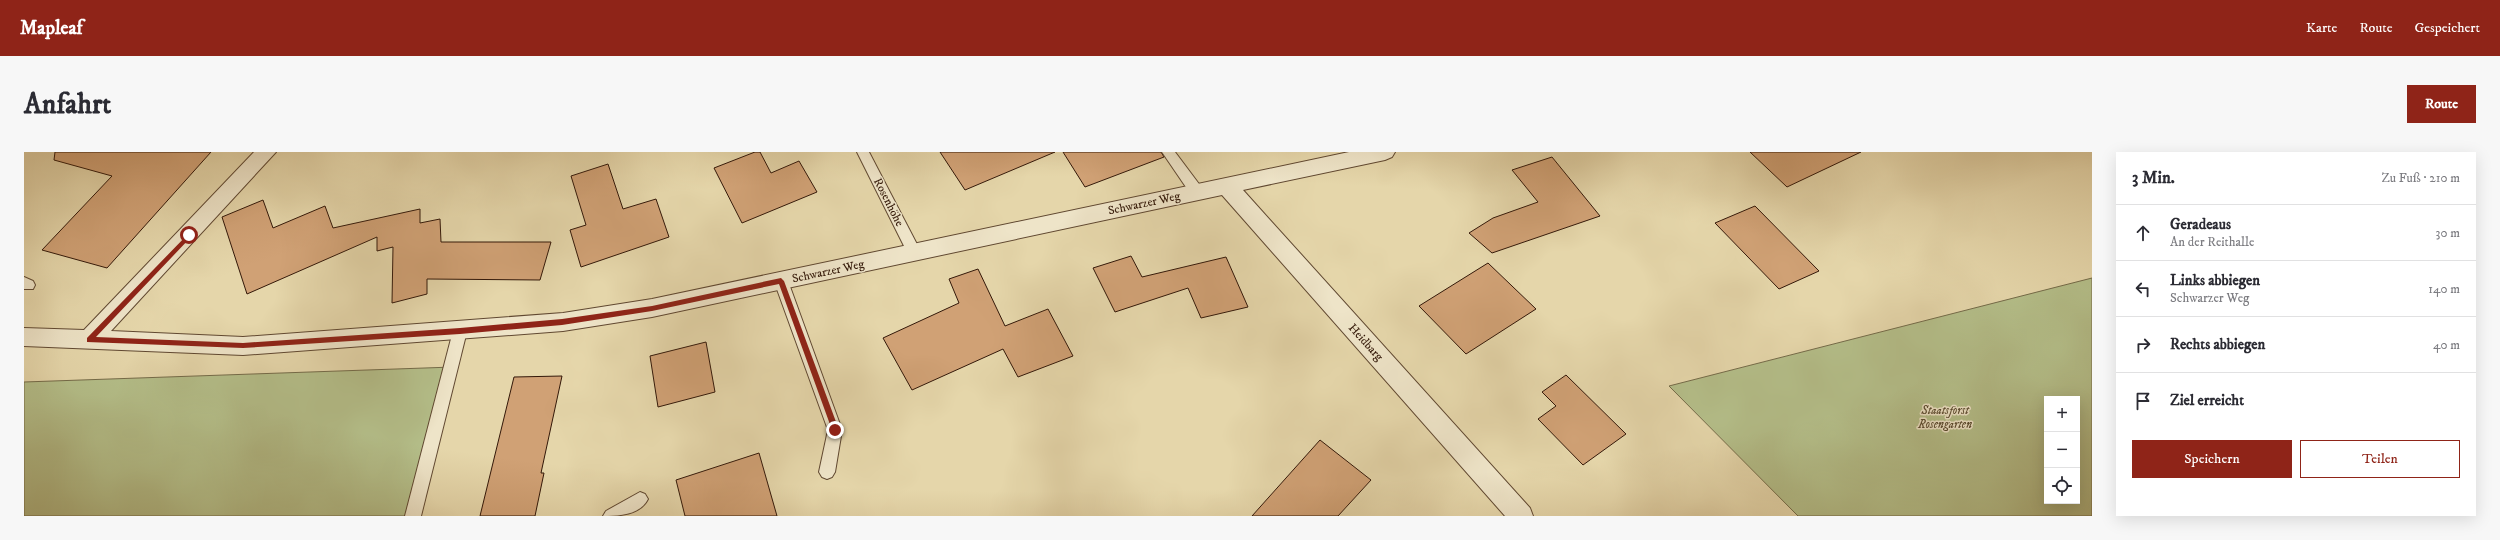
<!DOCTYPE html>
<html lang="de">
<meta charset="utf-8">
<style>
body{margin:0;font-family:"IM FELL DW Pica",serif;background:#f7f7f7;color:#2b2b33}
.controls{position:absolute;right:12px;bottom:12px;display:grid;overflow:hidden;border-radius:0px;box-shadow:0 4px 16px #0002}
.controls button{width:36px;height:36px;display:grid;place-items:center;padding:0;border:0;border-bottom:1px solid #e1e1e2;background:#fff;color:#2b2b33;font:20px sans-serif}
.stop{position:absolute;width:12px;height:12px;margin:-9px;border:3px solid #8f2418;border-radius:50%;background:#fff}
.stop.end{background:#8f2418;border-color:#fff;box-shadow:0 1px 4px #0008}
.list{margin:0;padding:0;list-style:none}
h2{display:flex;justify-content:space-between;align-items:center;height:52px;margin:0;padding:0 16px;font-size:17px}
h2 small{font-size:13px;font-weight:400;color:#7c7c81}
.list li{display:grid;grid-template-columns:26px 1fr auto;gap:12px;align-items:center;box-sizing:border-box;height:56px;padding:0 16px;border-top:1px solid #e1e1e2}
.list b{display:block;font-size:15px;white-space:nowrap}
.list p{margin:0;font-size:13px;white-space:nowrap;color:#7c7c81}
.list em{font-size:13px;font-style:normal;color:#7c7c81}
.actions{display:flex;gap:8px;padding:12px 16px}
.actions a{flex:1;padding:9px 0;border:1px solid #8f2418;border-radius:0px;text-align:center;font-size:14px;color:#8f2418}
.actions .main{background:#8f2418;color:#fff}
.icon{flex:none;width:22px;height:22px;fill:none;stroke:currentColor;stroke-width:2;stroke-linecap:round;stroke-linejoin:round}
.map{position:relative;flex:none;width:2068px;height:364px;overflow:hidden;border-radius:0px}
header{display:flex;align-items:center;gap:24px;box-sizing:border-box;height:56px;padding:0 20px;background:#8f2418;color:#fff}
header strong{font-size:19px}
nav{display:flex;gap:22px;margin-inline-start:auto;font-size:14px}
.intro{display:flex;align-items:center;justify-content:space-between;box-sizing:border-box;height:96px;padding:0 24px}
h1{margin:0;font-size:28px}
.button{padding:10px 18px;border-radius:0px;background:#8f2418;color:#fff;font-size:14px;font-weight:700}
main{display:flex;gap:24px;padding:0 24px}
aside{flex:1;background:#fff;border-radius:0px;box-shadow:0 4px 16px #0002}
.map>svg:first-child{display:block}
.green{fill:#b4be89;stroke:#746b49;fill-rule:evenodd}
.building{fill:#d0a175;stroke:#331809}
.lines{fill:none;stroke-linecap:round;stroke-linejoin:round}
.lane-casing{stroke:#604831;stroke-width:2}
.street-casing{stroke:#604831;stroke-width:2}
.lane{fill:#eee4c8;fill-rule:evenodd}
.street{fill:#eee4c8;fill-rule:evenodd}
.route{fill:#8f2418}
.labels{text-anchor:middle;stroke-width:3;stroke-linejoin:round;paint-order:stroke}
.street-label{font-size:12px;fill:#331809;stroke:#eee4c8}
.park-label{font-size:12px;font-style:italic;fill:#5a4a2f;stroke:#eee4c8}
</style>
<header>
<strong>Mapleaf</strong>
<nav><a>Karte</a><a>Route</a><a>Gespeichert</a></nav>
</header>
<div class="intro"><h1>Anfahrt</h1><a class="button">Route</a></div>
<main>
<div class="map">
<svg width="2068" height="364" viewBox="0 0 2068 364">
<rect width="100%" height="100%" fill="#e5d6aa"/>
<filter id="stains"><feTurbulence type="fractalNoise" baseFrequency=".005" numOctaves="4"/><feColorMatrix values="0 0 0 0 .2 0 0 0 0 .09 0 0 0 0 .02 0 0 0 .5 -.17"/></filter>
<radialGradient id="worn" r=".72"><stop offset=".6" stop-color="#630" stop-opacity="0"/><stop offset="1" stop-color="#630" stop-opacity=".3"/></radialGradient>
<g class="green">
<path d="M 2068,126 L 2068,364 L 1774,364 L 1645,234 ZM 2023,247 L 2053,247 L 2053,349 L 2023,349 Z"/>
<polygon points="429,215 385,364 0,364 0,230"/>
</g>
<g class="building">
<polygon points="31,0 187,0 83,116 18,98 88,24 30,8"/>
<polygon points="731,0 736,0 747,21 775,9 793,40 718,71 690,16"/>
<polygon points="916,0 1031,0 941,38"/>
<polygon points="1039,0 1137,0 1140,5 1061,35"/>
<polygon points="1726,0 1837,0 1763,35"/>
<polygon points="1528,5 1576,64 1468,101 1445,81 1469,66 1514,50 1488,18"/>
<polygon points="584,12 599,57 632,47 645,85 557,115 546,78 562,73 547,24"/>
<polygon points="239,48 249,76 301,54 309,76 396,57 396,71 416,67 417,90 527,90 516,128 403,127 403,142 368,151 369,95 353,99 353,85 223,142 198,65"/>
<polygon points="1731,54 1795,119 1755,137 1691,71"/>
<polygon points="1107,104 1118,125 1202,105 1224,155 1177,166 1164,136 1091,160 1069,116"/>
<polygon points="1464,111 1512,157 1442,202 1395,154"/>
<polygon points="954,117 981,174 1024,157 1049,204 994,225 979,197 888,238 859,186 935,151 925,127"/>
<polygon points="682,190 691,240 634,255 626,204"/>
<polygon points="1542,223 1602,282 1559,313 1514,267 1532,254 1518,240"/>
<polygon points="538,224 517,321 520,321 511,364 456,364 490,225"/>
<polygon points="1296,288 1347,328 1314,364 1228,364"/>
<polygon points="735,301 753,364 661,364 652,328"/>
</g>
<g class="lines">
<defs>
<g id="lane">
<polygon points="833,0 845,0 897,100 895,104 885,104"/>
<polygon points="1138,0 1151,0 1178,36 1179,40 1178,44 1168,44"/>
<polygon points="757,123 762,125 764,129 818,278 811,320 808,325 803,327 798,325 795,320 804,278 750,129 752,125"/>
<polygon points="0,125 9,129 11,133 9,137 0,137"/>
<polygon points="436,173 441,175 443,179 397,364 381,364 429,179 431,175"/>
<path d="M 616,340 L 621,342 L 624,347 C 616,363 595,364 579,364 L 582,359 Z"/>
</g>
<polygon id="street" points="230,0 252,0 87,179 219,185 539,161 628,147 1325,0 1371,0 1368,5 1361,8 1219,38 1506,356 1509,364 1481,364 1198,43 628,165 539,179 219,203 0,194 0,176 60,178"/>
</defs>
<use href="#lane" class="lane-casing"/>
<use href="#street" class="street-casing"/>
<use href="#lane" class="lane"/>
<use href="#street" class="street"/>
</g>
<polygon class="route" points="165,81 167,85 72,185 219,191 436,176 538,167 628,154 757,126 760,129 815,278 811,281 808,278 755,132 628,159 538,173 436,182 219,196 63,190 63,186"/>
<g class="labels">
<g class="street-label">
<text transform="translate(865 50) rotate(63)" y="4">Rosenhöhe</text>
<text transform="translate(1120 51) rotate(-12)" y="4">Schwarzer Weg</text>
<text transform="translate(804 119) rotate(-12)" y="4">Schwarzer Weg</text>
<text transform="translate(1342 190) rotate(48)" y="4">Heidbarg</text>
</g>
<g class="park-label">
<text x="1921" y="262">Staatsforst<tspan x="1921" dy="14">Rosengarten</tspan></text>
</g>
</g>
<rect width="100%" height="100%" filter="url(#stains)"/>
<rect width="100%" height="100%" fill="url(#worn)"/>
</svg>
<div class="controls">
<button>+</button>
<button>−</button>
<button><svg class="icon" aria-label="locate" viewBox="0 0 24 24"><circle cx="12" cy="12" r="6"/><path d="M12 2v4M12 18v4M2 12h4M18 12h4"/></svg></button>
</div>
<div class="stop" style="left:165px;top:83px"></div>
<div class="stop end" style="left:811px;top:278px"></div>
</div>
<aside>
<h2>3 Min.<small>Zu Fuß · 210 m</small></h2>
<ul class="list">
<li><svg class="icon" aria-label="ahead" viewBox="0 0 24 24"><path d="M12 20V5M6 11l6-6 6 6"/></svg><div><b>Geradeaus</b><p>An der Reithalle</p></div><em>30 m</em></li>
<li><svg class="icon" aria-label="left" viewBox="0 0 24 24"><path d="M17 20v-9H6M10 6l-5 5 5 5"/></svg><div><b>Links abbiegen</b><p>Schwarzer Weg</p></div><em>140 m</em></li>
<li><svg class="icon" aria-label="right" viewBox="0 0 24 24"><path d="M7 20v-9h11M14 6l5 5-5 5"/></svg><div><b>Rechts abbiegen</b></div><em>40 m</em></li>
<li><svg class="icon" aria-label="arrive" viewBox="0 0 24 24"><path d="M6 21V4h12l-3 4 3 4H6"/></svg><div><b>Ziel erreicht</b></div></li>
</ul>
<div class="actions"><a class="main">Speichern</a><a>Teilen</a></div>
</aside>
</main>
